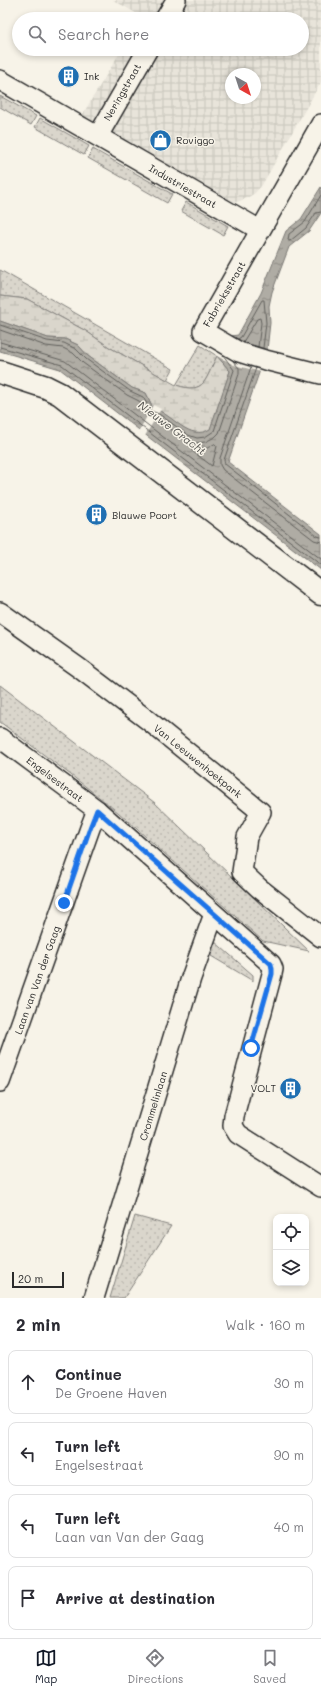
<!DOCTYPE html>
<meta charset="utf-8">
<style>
body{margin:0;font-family:Mali,sans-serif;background:#f7f7f7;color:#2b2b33}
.controls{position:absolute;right:12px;bottom:12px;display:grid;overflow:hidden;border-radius:8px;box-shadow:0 2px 6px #0003}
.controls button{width:36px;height:36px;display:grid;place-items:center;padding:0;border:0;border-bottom:1px solid #e1e1e2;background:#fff;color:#2b2b33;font:20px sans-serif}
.compass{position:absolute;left:225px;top:68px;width:36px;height:36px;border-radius:50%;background:#fff;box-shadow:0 2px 6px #0003;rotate:141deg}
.scale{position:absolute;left:12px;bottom:10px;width:52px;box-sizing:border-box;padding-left:4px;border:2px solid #2b2b2b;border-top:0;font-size:11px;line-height:14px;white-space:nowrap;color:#2b2b2b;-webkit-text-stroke:3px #f7f3e8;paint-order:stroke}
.stop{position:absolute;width:12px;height:12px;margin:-9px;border:3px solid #1a73e8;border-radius:50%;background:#fff}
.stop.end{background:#1a73e8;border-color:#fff;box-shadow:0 1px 4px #0008}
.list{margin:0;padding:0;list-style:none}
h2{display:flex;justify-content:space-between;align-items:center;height:52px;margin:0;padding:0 16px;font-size:17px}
h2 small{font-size:13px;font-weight:400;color:#7c7c81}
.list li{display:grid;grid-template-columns:26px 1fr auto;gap:12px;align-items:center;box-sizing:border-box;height:64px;margin:0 8px 8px;padding:0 8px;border:1px solid #e1e1e2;border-radius:8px}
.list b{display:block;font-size:15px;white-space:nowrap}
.list p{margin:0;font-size:13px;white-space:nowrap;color:#7c7c81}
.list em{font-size:13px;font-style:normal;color:#7c7c81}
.icon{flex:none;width:22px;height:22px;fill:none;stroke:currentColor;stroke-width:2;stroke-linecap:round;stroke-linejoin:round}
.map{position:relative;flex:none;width:321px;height:1298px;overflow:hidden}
.search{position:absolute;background:#fff;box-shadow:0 2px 6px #0003;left:12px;right:12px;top:12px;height:44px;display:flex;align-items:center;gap:10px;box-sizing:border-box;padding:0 14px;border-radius:22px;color:#7c7c81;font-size:15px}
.sheet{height:340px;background:#fff}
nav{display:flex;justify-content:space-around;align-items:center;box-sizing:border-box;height:56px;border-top:1px solid #e1e1e2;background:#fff;font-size:11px;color:#7c7c81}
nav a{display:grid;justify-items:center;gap:2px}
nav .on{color:#111827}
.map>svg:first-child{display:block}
.industrial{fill:url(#industrial-grid);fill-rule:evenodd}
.grass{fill:url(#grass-dots);stroke:#82807c}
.wetland{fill:url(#wetland-marsh);stroke:#82807c}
.water{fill:url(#water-ripples);stroke:#7a7874}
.pier{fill:#f7f3e8}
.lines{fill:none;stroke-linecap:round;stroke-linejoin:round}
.shore{stroke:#605f5b;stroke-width:1}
.street-casing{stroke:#2b2b2b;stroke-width:22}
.secondary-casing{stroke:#2b2b2b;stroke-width:25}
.street{stroke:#f7f3e8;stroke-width:19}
.secondary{stroke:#f7f3e8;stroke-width:22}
.route{stroke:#1a73e8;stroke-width:5}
.labels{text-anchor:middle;stroke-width:3;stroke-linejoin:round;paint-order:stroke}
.poi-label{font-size:10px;fill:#2b2b2b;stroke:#f7f3e8;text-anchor:start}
.street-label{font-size:10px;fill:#2b2b2b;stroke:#f7f3e8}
.water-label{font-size:11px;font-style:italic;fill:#53524f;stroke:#f7f3e8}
</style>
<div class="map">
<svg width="321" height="1298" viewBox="0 0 321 1298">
<defs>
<pattern id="industrial-grid" width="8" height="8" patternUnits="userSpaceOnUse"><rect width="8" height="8" fill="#e8e4da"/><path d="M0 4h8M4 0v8" fill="none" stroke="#c7c4bb"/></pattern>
<pattern id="grass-dots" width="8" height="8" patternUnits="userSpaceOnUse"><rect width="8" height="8" fill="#dad6cc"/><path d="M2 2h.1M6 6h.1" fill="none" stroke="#bbb8af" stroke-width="1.8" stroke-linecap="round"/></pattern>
<pattern id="wetland-marsh" width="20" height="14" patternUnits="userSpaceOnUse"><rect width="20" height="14" fill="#dad6cc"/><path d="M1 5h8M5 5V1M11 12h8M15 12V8" fill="none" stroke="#bbb8af"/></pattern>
<pattern id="water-ripples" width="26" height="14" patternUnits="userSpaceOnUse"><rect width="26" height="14" fill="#afaca4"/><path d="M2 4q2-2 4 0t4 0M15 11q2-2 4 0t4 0" fill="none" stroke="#8f8c86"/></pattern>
</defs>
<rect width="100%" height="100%" fill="#f7f3e8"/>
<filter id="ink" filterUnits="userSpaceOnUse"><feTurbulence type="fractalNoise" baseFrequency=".025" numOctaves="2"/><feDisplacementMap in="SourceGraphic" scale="8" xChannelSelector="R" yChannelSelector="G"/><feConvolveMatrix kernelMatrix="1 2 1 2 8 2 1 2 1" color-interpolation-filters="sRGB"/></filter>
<g filter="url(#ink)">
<path class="industrial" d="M 113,0 L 321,0 L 321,82 L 262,185 L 255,193 L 247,198 L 237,202 L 228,202 L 81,117 L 122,49 L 302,49 L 302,19 L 140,19 L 141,16 ZM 231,74 L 255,74 L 255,98 L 231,98 Z"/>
<g class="grass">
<polygon points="0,96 36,116 31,125 0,107"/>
<polygon points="40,118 89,146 84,155 35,127"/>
<polygon points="93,149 172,194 167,203 88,158"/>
<polygon points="186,202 228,226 223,235 181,211"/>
<polygon points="0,270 173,369 167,380 109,347 86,331 27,299 0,296"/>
<path d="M 200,345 L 217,356 C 205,379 206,395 176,385 Z"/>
<polygon points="0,685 155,803 309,951 263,941 119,813 71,775 0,722"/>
<polygon points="214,941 253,975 253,981 211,956"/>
<polygon points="135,1216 171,1226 124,1298 110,1298"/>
</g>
<path class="wetland" d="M 0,296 L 27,299 L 86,331 L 109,347 L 176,385 C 206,395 205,379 217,356 L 230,371 L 210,430 C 189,442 173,415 153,408 L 146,393 L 132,388 L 88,356 L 78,345 L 65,339 L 48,338 L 0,321 Z"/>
<path class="water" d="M 321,187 L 321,213 L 309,231 L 289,247 L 272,292 L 269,306 L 270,323 L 267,350 L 228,462 L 321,534 L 321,570 L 60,369 L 0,351 L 0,321 L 48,338 L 65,339 L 78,345 L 88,356 L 132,388 L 146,393 L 153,408 C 174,415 189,442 210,429 L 230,371 L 217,356 L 231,336 L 238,335 L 261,293 L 286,231 L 301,219 Z"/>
<g class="pier">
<polygon points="230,335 241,344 268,352 261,372 234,365 215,355"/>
<polygon points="153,405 161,409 145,436 139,431"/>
</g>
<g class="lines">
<g class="shore">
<polyline points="321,195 305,222 289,234 288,240 290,241 306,228 316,213 321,212"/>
<polyline points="0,325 47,341 64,343 76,349 86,359 130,391 143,397 151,411 159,414 188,435 197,438 205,437 214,431 234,370 223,355"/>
<polyline points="0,330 46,346 63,348 73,353 83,363 127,395 139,401 148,415 157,419 186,440 196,443 205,442 215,437 219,433 239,374 239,368 233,361"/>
<polyline points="238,339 241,337 262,300 264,300 266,323 263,348"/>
<polyline points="0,342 65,361 321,559"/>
<polyline points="243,342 257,319 260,318 261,323 258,347"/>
<polyline points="0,347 62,365 321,565"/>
<polyline points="251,367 220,458 220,465 223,470 314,540 321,542"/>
<polyline points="256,368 224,460 225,464 317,536 321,537"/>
<polygon points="215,444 217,446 212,466 192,451 193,449 207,448"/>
</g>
<defs>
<g id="street">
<polyline points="165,19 176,0"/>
<polyline points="0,80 260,230"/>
<polyline points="321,124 203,331 239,352 265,360 321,374"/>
<polyline points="98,136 148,49"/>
<polyline points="0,612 79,668 149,721 261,812 247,837 242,872 259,888 321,937"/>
<polyline points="0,738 97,810 271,964 273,969 272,974 234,1116 233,1126 238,1134 321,1187"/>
<polyline points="0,1082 90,828 97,810"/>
<polyline points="94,1298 191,978 214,914"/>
</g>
<polyline id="secondary" points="0,372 46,387 60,394 321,594"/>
</defs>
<use href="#street" class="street-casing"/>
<use href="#secondary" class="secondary-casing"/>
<use href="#street" class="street"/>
<use href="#secondary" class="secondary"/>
</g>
</g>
<g class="lines" filter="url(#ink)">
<polyline class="route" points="64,903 90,828 97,810 271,964 272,969 272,974 251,1048"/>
</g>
<defs>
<symbol id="building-disc" viewBox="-11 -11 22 22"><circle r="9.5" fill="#1f6fb2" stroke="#f7f3e8"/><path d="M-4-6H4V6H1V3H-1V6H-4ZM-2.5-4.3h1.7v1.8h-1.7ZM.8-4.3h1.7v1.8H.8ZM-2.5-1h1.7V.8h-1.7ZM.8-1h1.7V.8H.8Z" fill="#fff"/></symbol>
<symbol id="shop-disc" viewBox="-11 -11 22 22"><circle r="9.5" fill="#1f6fb2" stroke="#f7f3e8"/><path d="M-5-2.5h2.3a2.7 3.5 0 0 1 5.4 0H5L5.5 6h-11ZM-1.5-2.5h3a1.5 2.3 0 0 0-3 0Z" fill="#fff"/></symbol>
</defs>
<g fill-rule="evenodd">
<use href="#building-disc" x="56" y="64" width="25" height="25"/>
<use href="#shop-disc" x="148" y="128" width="25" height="25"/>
<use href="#building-disc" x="84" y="502" width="25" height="25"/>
<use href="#building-disc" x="278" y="1076" width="25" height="25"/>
</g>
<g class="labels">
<g class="poi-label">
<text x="84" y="80">Ink</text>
<text x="176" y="144">Roviggo</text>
<text x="112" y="519">Blauwe Poort</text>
<text x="276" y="1092" text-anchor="end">VOLT</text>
</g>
<g class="street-label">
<text transform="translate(122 92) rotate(-60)" y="4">Neringstraat</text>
<text transform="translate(183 186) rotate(30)" y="4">Industriestraat</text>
<text transform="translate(224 294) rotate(-60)" y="4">Fabrieksstraat</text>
<text transform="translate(198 761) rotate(39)" y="4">Van Leeuwenhoekpark</text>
<text transform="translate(55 779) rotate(37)" y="4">Engelsestraat</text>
<text transform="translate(37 980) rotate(-70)" y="4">Laan van Van der Gaag</text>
<text transform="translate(153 1106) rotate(-73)" y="4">Crommelinlaan</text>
</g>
<g class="water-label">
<text transform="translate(172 428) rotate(37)" y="4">Nieuwe Gracht</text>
</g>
</g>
</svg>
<div class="controls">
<button><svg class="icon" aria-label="locate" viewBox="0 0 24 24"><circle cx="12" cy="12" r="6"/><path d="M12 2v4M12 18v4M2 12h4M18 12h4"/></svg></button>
<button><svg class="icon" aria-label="layers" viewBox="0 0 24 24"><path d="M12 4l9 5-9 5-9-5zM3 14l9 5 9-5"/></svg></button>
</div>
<svg class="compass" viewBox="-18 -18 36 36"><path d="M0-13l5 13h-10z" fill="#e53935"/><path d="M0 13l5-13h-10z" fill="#7c7c81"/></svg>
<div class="scale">20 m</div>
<div class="stop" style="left:251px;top:1048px"></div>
<div class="stop end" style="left:64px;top:903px"></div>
<div class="search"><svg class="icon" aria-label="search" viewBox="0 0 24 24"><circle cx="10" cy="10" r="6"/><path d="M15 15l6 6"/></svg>Search here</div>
</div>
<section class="sheet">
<h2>2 min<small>Walk · 160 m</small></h2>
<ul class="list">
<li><svg class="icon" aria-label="ahead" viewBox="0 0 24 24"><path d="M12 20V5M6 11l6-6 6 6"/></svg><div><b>Continue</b><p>De Groene Haven</p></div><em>30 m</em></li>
<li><svg class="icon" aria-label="left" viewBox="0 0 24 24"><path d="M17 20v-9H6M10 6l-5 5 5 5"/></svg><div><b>Turn left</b><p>Engelsestraat</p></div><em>90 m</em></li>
<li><svg class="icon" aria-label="left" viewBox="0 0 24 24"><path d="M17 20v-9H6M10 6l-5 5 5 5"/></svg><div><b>Turn left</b><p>Laan van Van der Gaag</p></div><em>40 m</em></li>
<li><svg class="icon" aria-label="arrive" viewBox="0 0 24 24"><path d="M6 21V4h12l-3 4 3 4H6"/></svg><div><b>Arrive at destination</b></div></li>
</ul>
</section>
<nav>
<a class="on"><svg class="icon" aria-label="map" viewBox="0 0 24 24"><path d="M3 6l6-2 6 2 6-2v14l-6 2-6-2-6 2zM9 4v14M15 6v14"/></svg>Map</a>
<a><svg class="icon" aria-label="directions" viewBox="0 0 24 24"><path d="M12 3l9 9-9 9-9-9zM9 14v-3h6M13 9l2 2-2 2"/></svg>Directions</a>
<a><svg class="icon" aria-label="saved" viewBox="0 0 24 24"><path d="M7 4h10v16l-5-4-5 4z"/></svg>Saved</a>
</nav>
